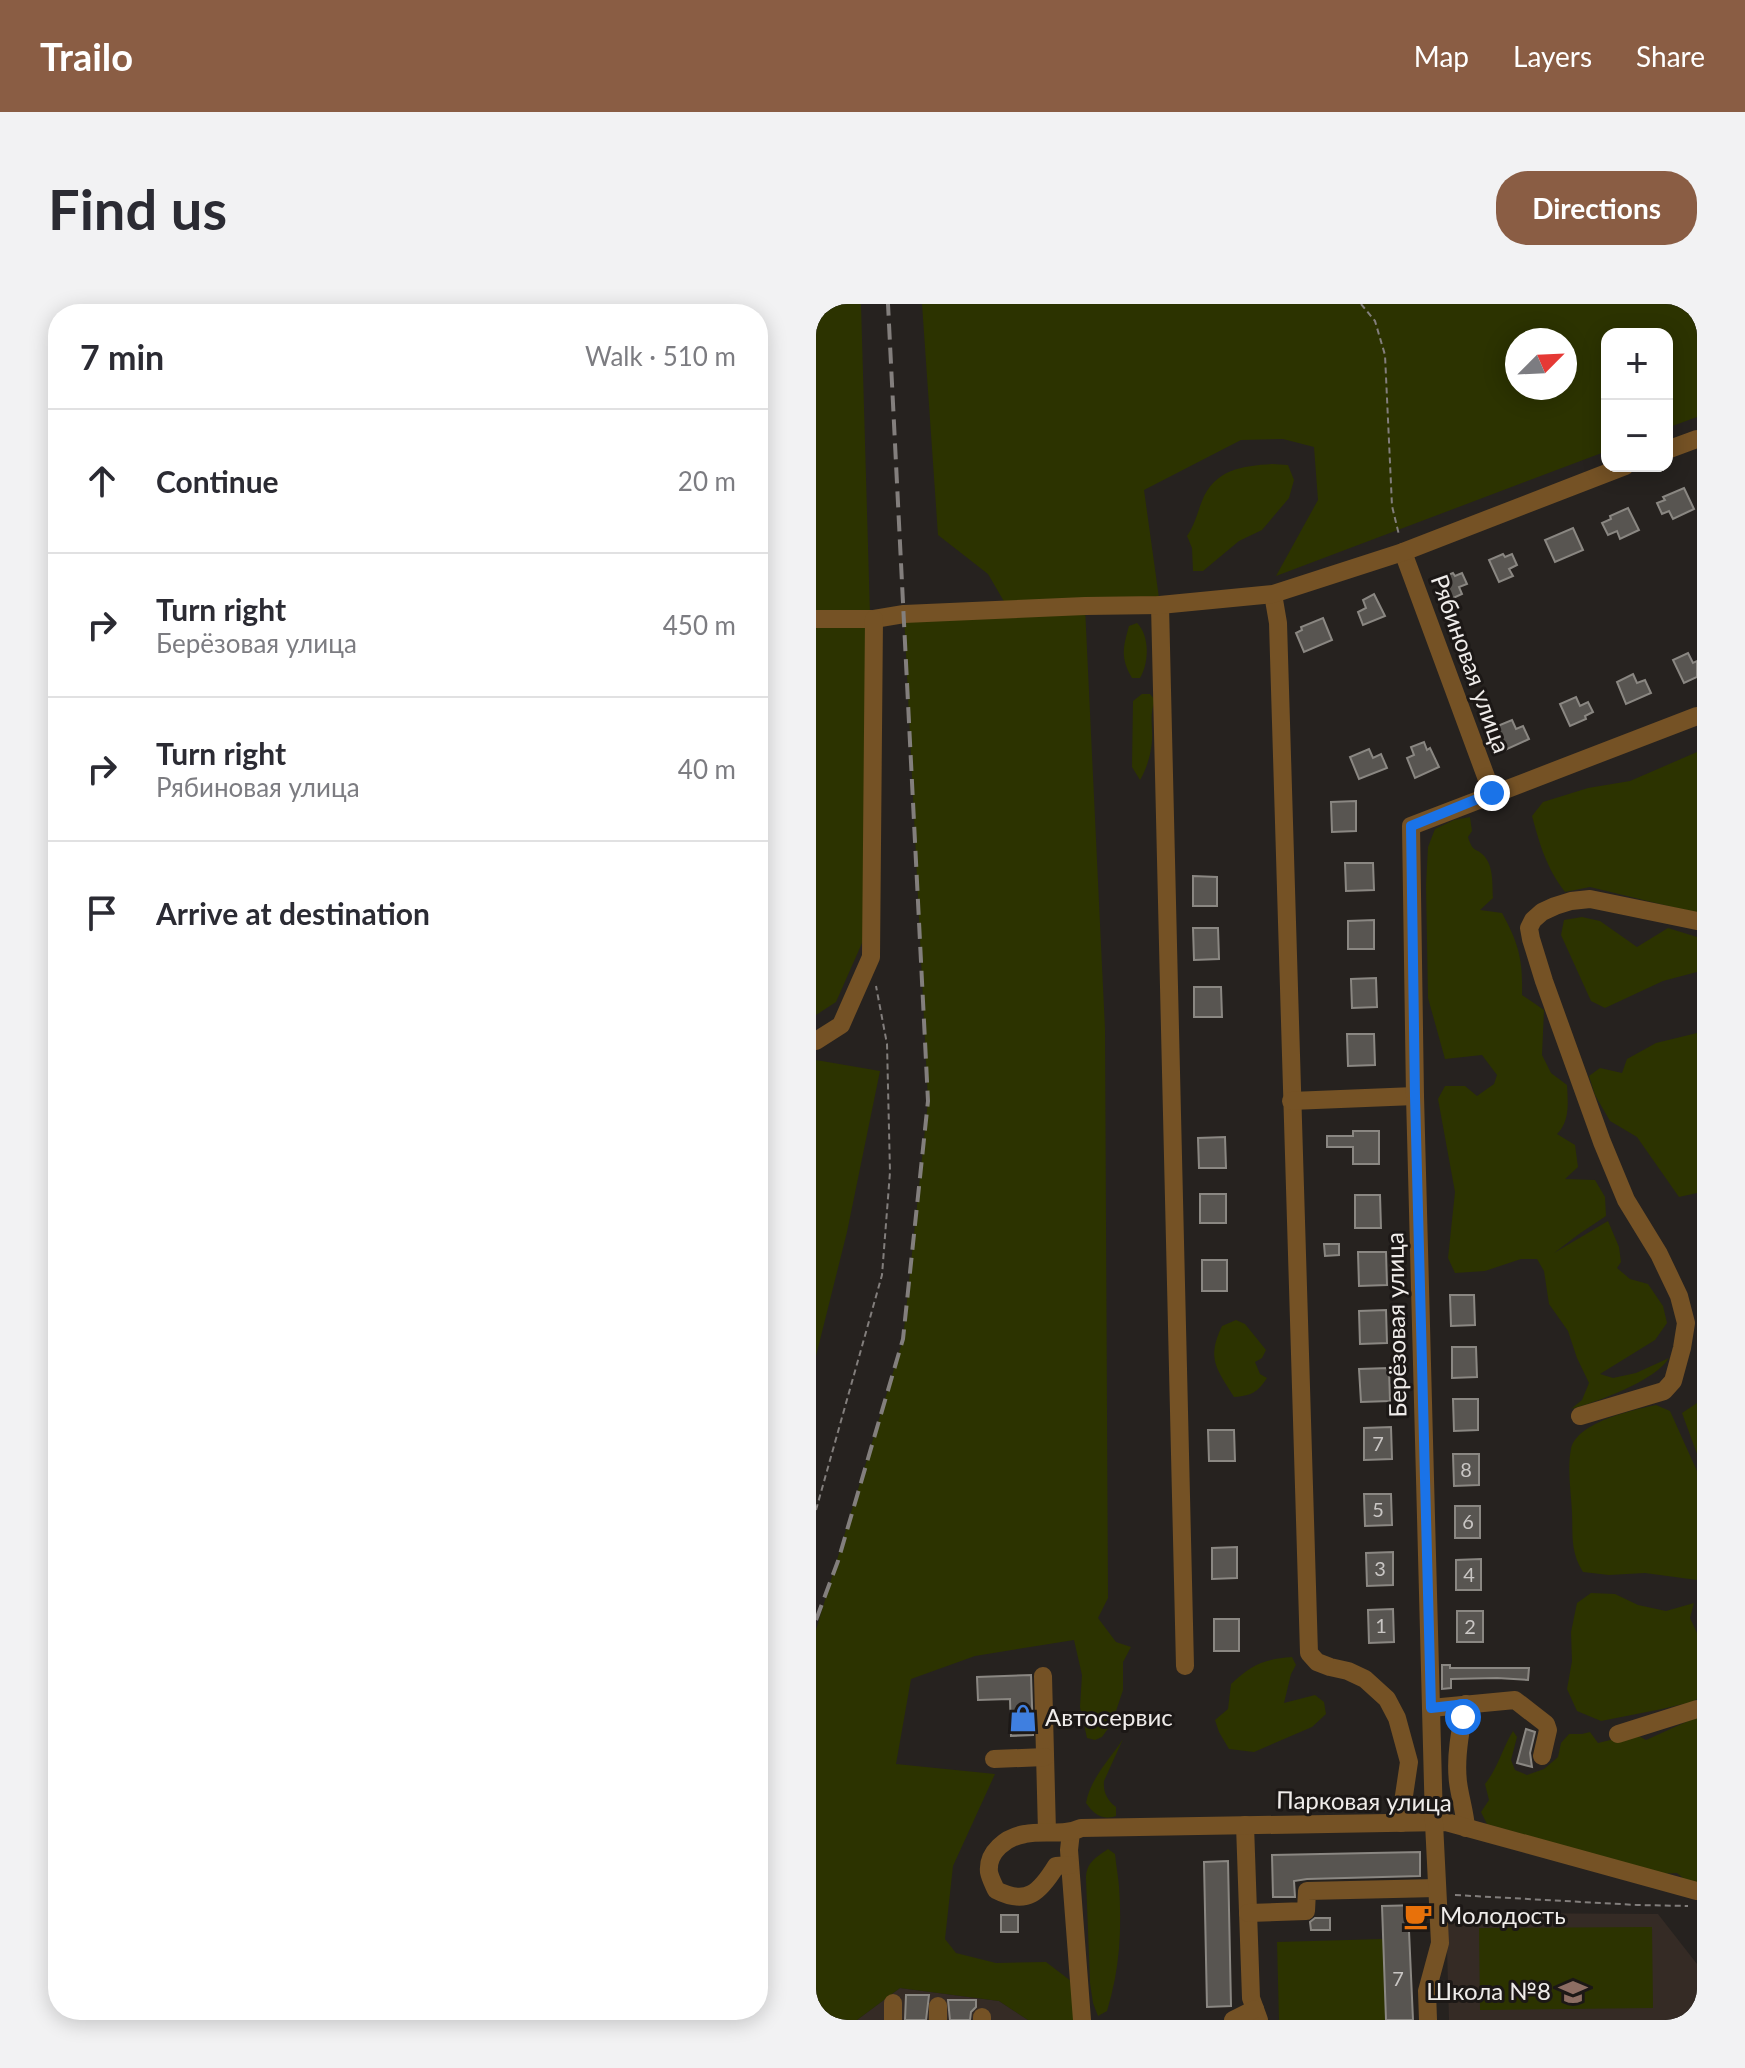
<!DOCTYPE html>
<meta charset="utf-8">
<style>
body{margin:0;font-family:Lato,sans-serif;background:#f2f2f3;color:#2b2b33}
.controls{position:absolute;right:24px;top:24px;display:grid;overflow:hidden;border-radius:16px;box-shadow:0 4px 20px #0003}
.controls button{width:72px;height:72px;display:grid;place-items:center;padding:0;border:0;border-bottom:2px solid #e1e1e2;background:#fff;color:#2b2b33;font:40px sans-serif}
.compass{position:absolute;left:689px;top:24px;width:72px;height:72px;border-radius:50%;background:#fff;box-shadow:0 4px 20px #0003;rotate:66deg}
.stop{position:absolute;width:24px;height:24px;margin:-18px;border:6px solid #1a73e8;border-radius:50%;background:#fff}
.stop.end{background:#1a73e8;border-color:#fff;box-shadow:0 2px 8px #0008}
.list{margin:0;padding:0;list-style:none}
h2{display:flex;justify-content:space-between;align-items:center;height:104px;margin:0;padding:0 32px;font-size:34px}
h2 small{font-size:26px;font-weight:400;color:#7c7c81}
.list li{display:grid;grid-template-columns:52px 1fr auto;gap:24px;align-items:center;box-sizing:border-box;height:144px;padding:0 32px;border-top:2px solid #e1e1e2}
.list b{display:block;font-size:30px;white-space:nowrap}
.list p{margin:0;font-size:26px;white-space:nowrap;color:#7c7c81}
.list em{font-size:26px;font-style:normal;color:#7c7c81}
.icon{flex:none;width:44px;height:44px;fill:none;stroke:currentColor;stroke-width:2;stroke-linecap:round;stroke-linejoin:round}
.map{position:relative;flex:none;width:881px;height:1716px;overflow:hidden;border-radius:32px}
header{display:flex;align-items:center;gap:48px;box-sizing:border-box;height:112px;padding:0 40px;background:#8a5d44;color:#fff}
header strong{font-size:38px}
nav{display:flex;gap:44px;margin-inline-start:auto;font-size:28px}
.intro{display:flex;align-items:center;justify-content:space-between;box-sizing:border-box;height:192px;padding:0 48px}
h1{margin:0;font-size:56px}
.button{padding:20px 36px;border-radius:32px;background:#8a5d44;color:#fff;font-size:28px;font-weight:700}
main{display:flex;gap:48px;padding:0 48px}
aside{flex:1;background:#fff;border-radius:32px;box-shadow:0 4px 20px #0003}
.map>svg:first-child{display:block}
.built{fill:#352b25}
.green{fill:#2c3300;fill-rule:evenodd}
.building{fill:#585551;stroke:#8a8782;stroke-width:2}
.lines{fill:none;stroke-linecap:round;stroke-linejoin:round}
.path{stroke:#827e7c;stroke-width:2;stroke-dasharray:6 4;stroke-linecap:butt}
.minor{stroke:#755225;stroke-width:18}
.rail{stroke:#837f7d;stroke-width:4;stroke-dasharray:16 8;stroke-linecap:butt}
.route{stroke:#1a73e8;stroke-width:10}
.labels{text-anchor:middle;stroke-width:6;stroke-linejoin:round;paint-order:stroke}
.number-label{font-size:20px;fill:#c9c6c4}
.street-label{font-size:24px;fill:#efecea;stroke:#1c1816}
.poi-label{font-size:24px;fill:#efecea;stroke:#1c1816;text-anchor:start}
</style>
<header>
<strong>Trailo</strong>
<nav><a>Map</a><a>Layers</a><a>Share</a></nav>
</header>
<div class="intro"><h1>Find us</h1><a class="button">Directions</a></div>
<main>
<aside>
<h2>7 min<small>Walk · 510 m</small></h2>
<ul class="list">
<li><svg class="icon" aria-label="ahead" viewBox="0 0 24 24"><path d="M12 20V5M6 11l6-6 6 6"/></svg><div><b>Continue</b></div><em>20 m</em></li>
<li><svg class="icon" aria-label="right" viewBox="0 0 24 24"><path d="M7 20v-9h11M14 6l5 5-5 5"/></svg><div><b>Turn right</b><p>Берёзовая улица</p></div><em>450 m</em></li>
<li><svg class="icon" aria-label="right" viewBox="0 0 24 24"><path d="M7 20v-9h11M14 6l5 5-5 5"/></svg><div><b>Turn right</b><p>Рябиновая улица</p></div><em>40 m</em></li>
<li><svg class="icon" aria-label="arrive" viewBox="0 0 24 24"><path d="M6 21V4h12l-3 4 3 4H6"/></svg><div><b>Arrive at destination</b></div></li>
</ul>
</aside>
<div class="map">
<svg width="881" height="1716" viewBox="0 0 881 1716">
<rect width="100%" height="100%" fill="#26221f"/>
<g class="built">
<polygon points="630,1609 842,1610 881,1660 881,1716 633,1716"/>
<polygon points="84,1684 183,1697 212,1716 41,1716"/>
</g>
<g class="green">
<polygon points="0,0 45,0 54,311 0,310"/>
<path d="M 106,0 L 881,0 L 881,113 L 851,124 L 851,30 L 791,30 L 791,147 L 460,272 L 502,196 L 498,143 L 467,135 L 425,136 L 328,186 L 344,301 L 269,303 L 289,725 L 292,1294 L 282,1314 L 300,1338 L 315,1343 L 307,1358 L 307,1386 L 296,1419 L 286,1433 L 279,1436 L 271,1434 L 264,1403 L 266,1371 L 258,1336 L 159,1352 L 95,1375 L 80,1460 L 179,1470 L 137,1562 L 129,1635 L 140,1649 L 180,1659 L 230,1658 L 255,1677 L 258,1716 L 212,1716 L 183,1697 L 84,1684 L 41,1716 L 0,1716 L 0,1326 L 87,1035 L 112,797 L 88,310 L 193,306 L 172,270 L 122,231 ZM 701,36 L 749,36 L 749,84 L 701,84 Z"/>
<path d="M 456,160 L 472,161 L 478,176 L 473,194 L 446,226 L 423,237 L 387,267 L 377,267 L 376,244 L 371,232 C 379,220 381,210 386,197 C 399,165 426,162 456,160 Z"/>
<path d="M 321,319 C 334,332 333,359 324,374 L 316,374 C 304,354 307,343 313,322 Z"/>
<polygon points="0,322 50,323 50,630 20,698 0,711"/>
<path d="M 326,390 L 334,390 L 339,396 C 333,412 337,421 336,437 C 335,450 331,464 324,476 L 316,463 L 317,397 Z"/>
<path d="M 881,448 L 881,609 L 774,583 L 749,588 C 730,563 724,541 716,512 L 727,498 L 772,484 L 814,477 Z"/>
<path d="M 654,513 L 656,527 L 652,533 C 657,550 661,543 669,553 C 678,564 676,582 677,594 L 664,606 L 686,609 C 703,640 707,656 706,691 L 728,706 L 726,751 L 735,769 L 751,781 C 752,799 754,817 741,830 L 759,841 L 762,863 L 749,875 L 779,876 L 789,893 L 790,912 L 763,930 L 738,949 L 792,917 L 803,943 L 805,958 L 801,964 L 814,975 L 832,980 L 847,1002 L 851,1019 L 839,1036 L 784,1070 L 797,1074 L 820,1069 L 853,1054 C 839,1077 781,1098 755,1105 L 766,1096 L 773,1079 L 761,1054 L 752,1027 L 733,1000 L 728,967 L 721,955 L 705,955 L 669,967 L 639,969 L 632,954 L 639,888 L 622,795 L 629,782 L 649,782 L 661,792 L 678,780 L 681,771 L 666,751 L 629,755 L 612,694 L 610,581 L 612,543 L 619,525 L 638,516 Z"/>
<polygon points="766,613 784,617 821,643 852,624 881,633 881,668 847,677 789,704 775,697 745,631 748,616"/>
<polygon points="881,729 881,889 863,893 821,833 794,817 779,791 773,772 784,764 806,769 811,755 840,739"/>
<polygon points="0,756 64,767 31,928 0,1052"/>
<path d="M 420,1016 L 429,1020 L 450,1046 L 446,1054 L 439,1058 L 444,1070 L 451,1074 C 442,1088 435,1092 418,1093 C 401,1065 390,1055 406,1022 Z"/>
<polygon points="881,1099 881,1150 866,1109"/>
<path d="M 840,1101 L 854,1107 L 881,1167 L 881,1276 L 829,1269 L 793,1271 L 767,1268 C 754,1247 757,1231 756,1208 C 755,1188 751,1165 755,1145 C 761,1118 817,1106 840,1101 Z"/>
<polygon points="775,1289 799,1290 822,1301 850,1307 878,1299 874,1314 881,1329 881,1395 876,1398 846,1405 785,1417 761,1407 751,1385 756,1357 755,1328 761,1299"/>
<path d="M 476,1353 L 480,1361 L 475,1370 L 468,1399 L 499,1391 L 508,1398 L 510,1410 L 496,1423 L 438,1448 L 413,1445 L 403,1428 L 399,1416 L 412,1405 L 415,1380 C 435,1361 448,1355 476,1353 Z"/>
<path d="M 881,1413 L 881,1581 L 873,1579 L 861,1569 L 843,1570 L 671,1520 L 665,1508 L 673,1496 L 669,1480 C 682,1464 686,1445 697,1427 L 701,1433 L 695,1456 L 699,1466 L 711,1471 L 728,1465 L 742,1453 L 745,1439 L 753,1430 L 766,1430 L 774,1428 L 782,1439 L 819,1430 L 830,1436 Z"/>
<path d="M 307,1435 L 288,1477 C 287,1488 291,1496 300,1503 L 300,1512 C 286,1517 278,1510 270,1499 C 274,1475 294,1455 307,1435 Z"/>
<path d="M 292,1545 L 299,1550 C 300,1561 302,1571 303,1582 C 306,1625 304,1665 291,1707 L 282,1712 L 277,1699 L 274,1679 L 270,1575 C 270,1559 279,1554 292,1545 Z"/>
<polygon points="836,1623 837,1704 664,1706 663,1624"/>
<polygon points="567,1635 570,1716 463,1716 461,1638"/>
</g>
<g class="building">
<polygon points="868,184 878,205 857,215 853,207 846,210 841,199 849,196 847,193"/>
<polygon points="812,204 823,226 804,235 801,227 792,231 786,219 795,215 794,212"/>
<polygon points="757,224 767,246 739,258 729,236"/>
<polygon points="687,250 689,253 696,250 701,261 693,265 697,272 683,278 673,256"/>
<polygon points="637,269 639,272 646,269 651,280 643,283 646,290 633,296 624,274"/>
<polygon points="558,290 569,312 547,321 542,308 550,304 547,296"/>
<polygon points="507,314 516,336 488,348 480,329 486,326 485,323"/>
<polygon points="872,349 877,359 881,357 881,373 868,379 857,356"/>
<polygon points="817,370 821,379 829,376 835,389 810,400 801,378"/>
<polygon points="760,393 764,402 772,398 777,408 769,412 770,415 754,422 744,400"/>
<polygon points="696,416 700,425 707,422 713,435 689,446 679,423"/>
<polygon points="608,438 611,446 614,444 623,463 599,474 591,454 598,451 595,443"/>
<polygon points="553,445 557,454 565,450 571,464 543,475 534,453"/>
<polygon points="540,497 540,527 516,528 515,498"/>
<polygon points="529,559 557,559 558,586 530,587"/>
<polygon points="377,572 401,573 401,602 377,602"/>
<polygon points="558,616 558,645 532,645 532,617"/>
<polygon points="377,624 402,624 403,655 378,656"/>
<polygon points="560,674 561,703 536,704 535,675"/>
<polygon points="378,683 405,683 406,713 378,713"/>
<polygon points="531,730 558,730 559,761 532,762"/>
<polygon points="537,827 563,827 563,860 537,860 537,843 511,843 511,832 537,832"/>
<polygon points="409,833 410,864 383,864 382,834"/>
<rect x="384" y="890" width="26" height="29"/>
<polygon points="539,891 564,891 565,924 539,924"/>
<polygon points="508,940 523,940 523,951 509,952"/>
<polygon points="542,948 570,948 571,981 543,982"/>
<rect x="386" y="956" width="25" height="31"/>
<polygon points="634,991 658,991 659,1021 635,1022"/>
<polygon points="570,1006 571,1039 544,1040 543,1007"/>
<polygon points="636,1043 660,1043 661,1073 636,1074"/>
<polygon points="573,1064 574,1097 545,1098 543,1065"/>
<polygon points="637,1095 662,1095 662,1126 638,1127"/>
<polygon points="575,1123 576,1155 548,1156 548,1124"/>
<polygon points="392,1126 418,1126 419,1157 393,1157"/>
<polygon points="637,1150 663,1150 663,1181 638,1182"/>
<polygon points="548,1190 575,1190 576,1221 549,1222"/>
<rect x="639" y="1202" width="25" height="32"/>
<polygon points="421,1243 421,1274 396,1275 396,1244"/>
<polygon points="577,1248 577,1281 551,1282 550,1249"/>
<polygon points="665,1255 665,1286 640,1286 640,1256"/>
<polygon points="577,1305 578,1338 553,1339 552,1306"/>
<rect x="641" y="1307" width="26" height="31"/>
<rect x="398" y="1315" width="25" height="32"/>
<polygon points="626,1361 634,1361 634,1364 713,1364 712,1376 681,1374 635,1375 635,1384 626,1385"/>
<polygon points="215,1371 217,1431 195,1432 194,1395 162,1396 161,1373"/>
<polygon points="710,1425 719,1428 714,1449 716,1463 701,1459"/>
<polygon points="604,1548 604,1572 491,1575 478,1577 479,1593 457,1593 456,1551"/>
<polygon points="412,1557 415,1702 391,1703 388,1558"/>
<polygon points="605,1601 606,1627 593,1627 597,1716 570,1716 566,1602"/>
<rect x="185" y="1611" width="17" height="17"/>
<polygon points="499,1614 514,1614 514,1626 495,1626 494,1618"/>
<polygon points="90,1691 113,1691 110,1716 89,1716"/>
<polygon points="132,1696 160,1696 160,1703 155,1708 154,1716 134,1716"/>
</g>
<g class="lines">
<g class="path">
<polyline points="545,0 559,17 569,51 576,202 583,231"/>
<polyline points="0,1206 66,971 74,868 71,740 60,682"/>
<polyline points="639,1591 821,1601 872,1602"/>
</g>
<g class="minor">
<polyline points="851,146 881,135"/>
<polyline points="587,248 676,489"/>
<polyline points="457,290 462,319 493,1349 501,1358 514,1363 532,1367 549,1375 571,1395 581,1414 593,1458 586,1505 585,1519"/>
<polyline points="344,301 369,1362"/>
<polyline points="0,315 58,315 88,310 269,302 344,301 457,290 587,248 809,162"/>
<polyline points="0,737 25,721 55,653 58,315"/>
<polyline points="475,797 599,792"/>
<polyline points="764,1112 848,1087 857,1077 866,1044 870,1019 863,992 843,950 810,896 786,838 728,677 715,635 713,624 717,616 726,608 739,602 755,597 774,595 881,617"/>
<polyline points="227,1372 231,1528"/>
<polyline points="615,1404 699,1396 730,1420 732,1426 726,1452"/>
<polyline points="802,1430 881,1405"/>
<polyline points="178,1455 229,1453"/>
<polyline points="429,1521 435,1694 443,1716"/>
<path d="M 650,1524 C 649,1508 644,1494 642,1478 C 639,1453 644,1426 650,1400"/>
<polyline points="255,1528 253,1546 266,1716"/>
<path d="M 254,1561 L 240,1562 C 224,1588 211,1602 180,1586 C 178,1581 174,1574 173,1568 C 171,1548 190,1533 209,1530 C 228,1526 248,1532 265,1524 L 630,1518 L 881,1587"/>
<polyline points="432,1609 490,1607 491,1587 621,1584"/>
<polyline points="77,1716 77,1699"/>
<polyline points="122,1716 122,1702"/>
<polyline points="166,1716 166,1713"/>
<polyline points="417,1716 439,1705"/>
<polyline points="612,1716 611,1687 624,1639 618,1519 599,792 595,522 881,412"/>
</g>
<polyline class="rail" points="0,1316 22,1257 87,1035 112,797 72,0"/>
</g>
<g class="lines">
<polyline class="route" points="647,1413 650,1400 615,1404 599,792 595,522 676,489"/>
</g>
<defs>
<symbol id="shop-bare" viewBox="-9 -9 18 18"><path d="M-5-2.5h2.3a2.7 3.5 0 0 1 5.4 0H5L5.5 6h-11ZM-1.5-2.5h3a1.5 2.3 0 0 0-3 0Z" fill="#3f7fe0" stroke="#1c1816" stroke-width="2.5" paint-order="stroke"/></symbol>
<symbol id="cafe-bare" viewBox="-9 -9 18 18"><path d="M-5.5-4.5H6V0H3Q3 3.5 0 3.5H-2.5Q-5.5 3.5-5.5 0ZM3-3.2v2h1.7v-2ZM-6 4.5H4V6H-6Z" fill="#e8710a" stroke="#1c1816" stroke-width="2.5" paint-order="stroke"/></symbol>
<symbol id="school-bare" viewBox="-9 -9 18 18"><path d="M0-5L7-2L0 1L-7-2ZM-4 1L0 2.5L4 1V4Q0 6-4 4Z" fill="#8d6e63" stroke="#1c1816" stroke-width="2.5" paint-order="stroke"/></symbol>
</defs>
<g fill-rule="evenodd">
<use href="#shop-bare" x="187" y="1394" width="40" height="40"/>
<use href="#cafe-bare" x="582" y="1592" width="40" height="40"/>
<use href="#school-bare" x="737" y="1668" width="40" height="40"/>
</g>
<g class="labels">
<g class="number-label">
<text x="562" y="1147">7</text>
<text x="650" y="1173">8</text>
<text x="562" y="1213">5</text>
<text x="652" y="1225">6</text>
<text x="564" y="1272">3</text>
<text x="653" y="1278">4</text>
<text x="565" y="1329">1</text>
<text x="654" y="1330">2</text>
<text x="582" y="1682">7</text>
</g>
<g class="street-label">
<text transform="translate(654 360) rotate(70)" y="8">Рябиновая улица</text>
<text transform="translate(581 1021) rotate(-91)" y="8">Берёзовая улица</text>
<text transform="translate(548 1498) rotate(1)" y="8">Парковая улица</text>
</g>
<g class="poi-label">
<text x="229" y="1422">Автосервис</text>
<text x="624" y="1620">Молодость</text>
<text x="735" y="1696" text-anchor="end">Школа №8</text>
</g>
</g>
</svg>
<div class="controls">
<button>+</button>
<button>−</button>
</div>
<svg class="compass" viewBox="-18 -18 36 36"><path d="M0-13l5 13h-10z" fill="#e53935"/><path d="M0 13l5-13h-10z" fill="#7c7c81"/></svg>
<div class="stop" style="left:647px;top:1413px"></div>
<div class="stop end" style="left:676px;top:489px"></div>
</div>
</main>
